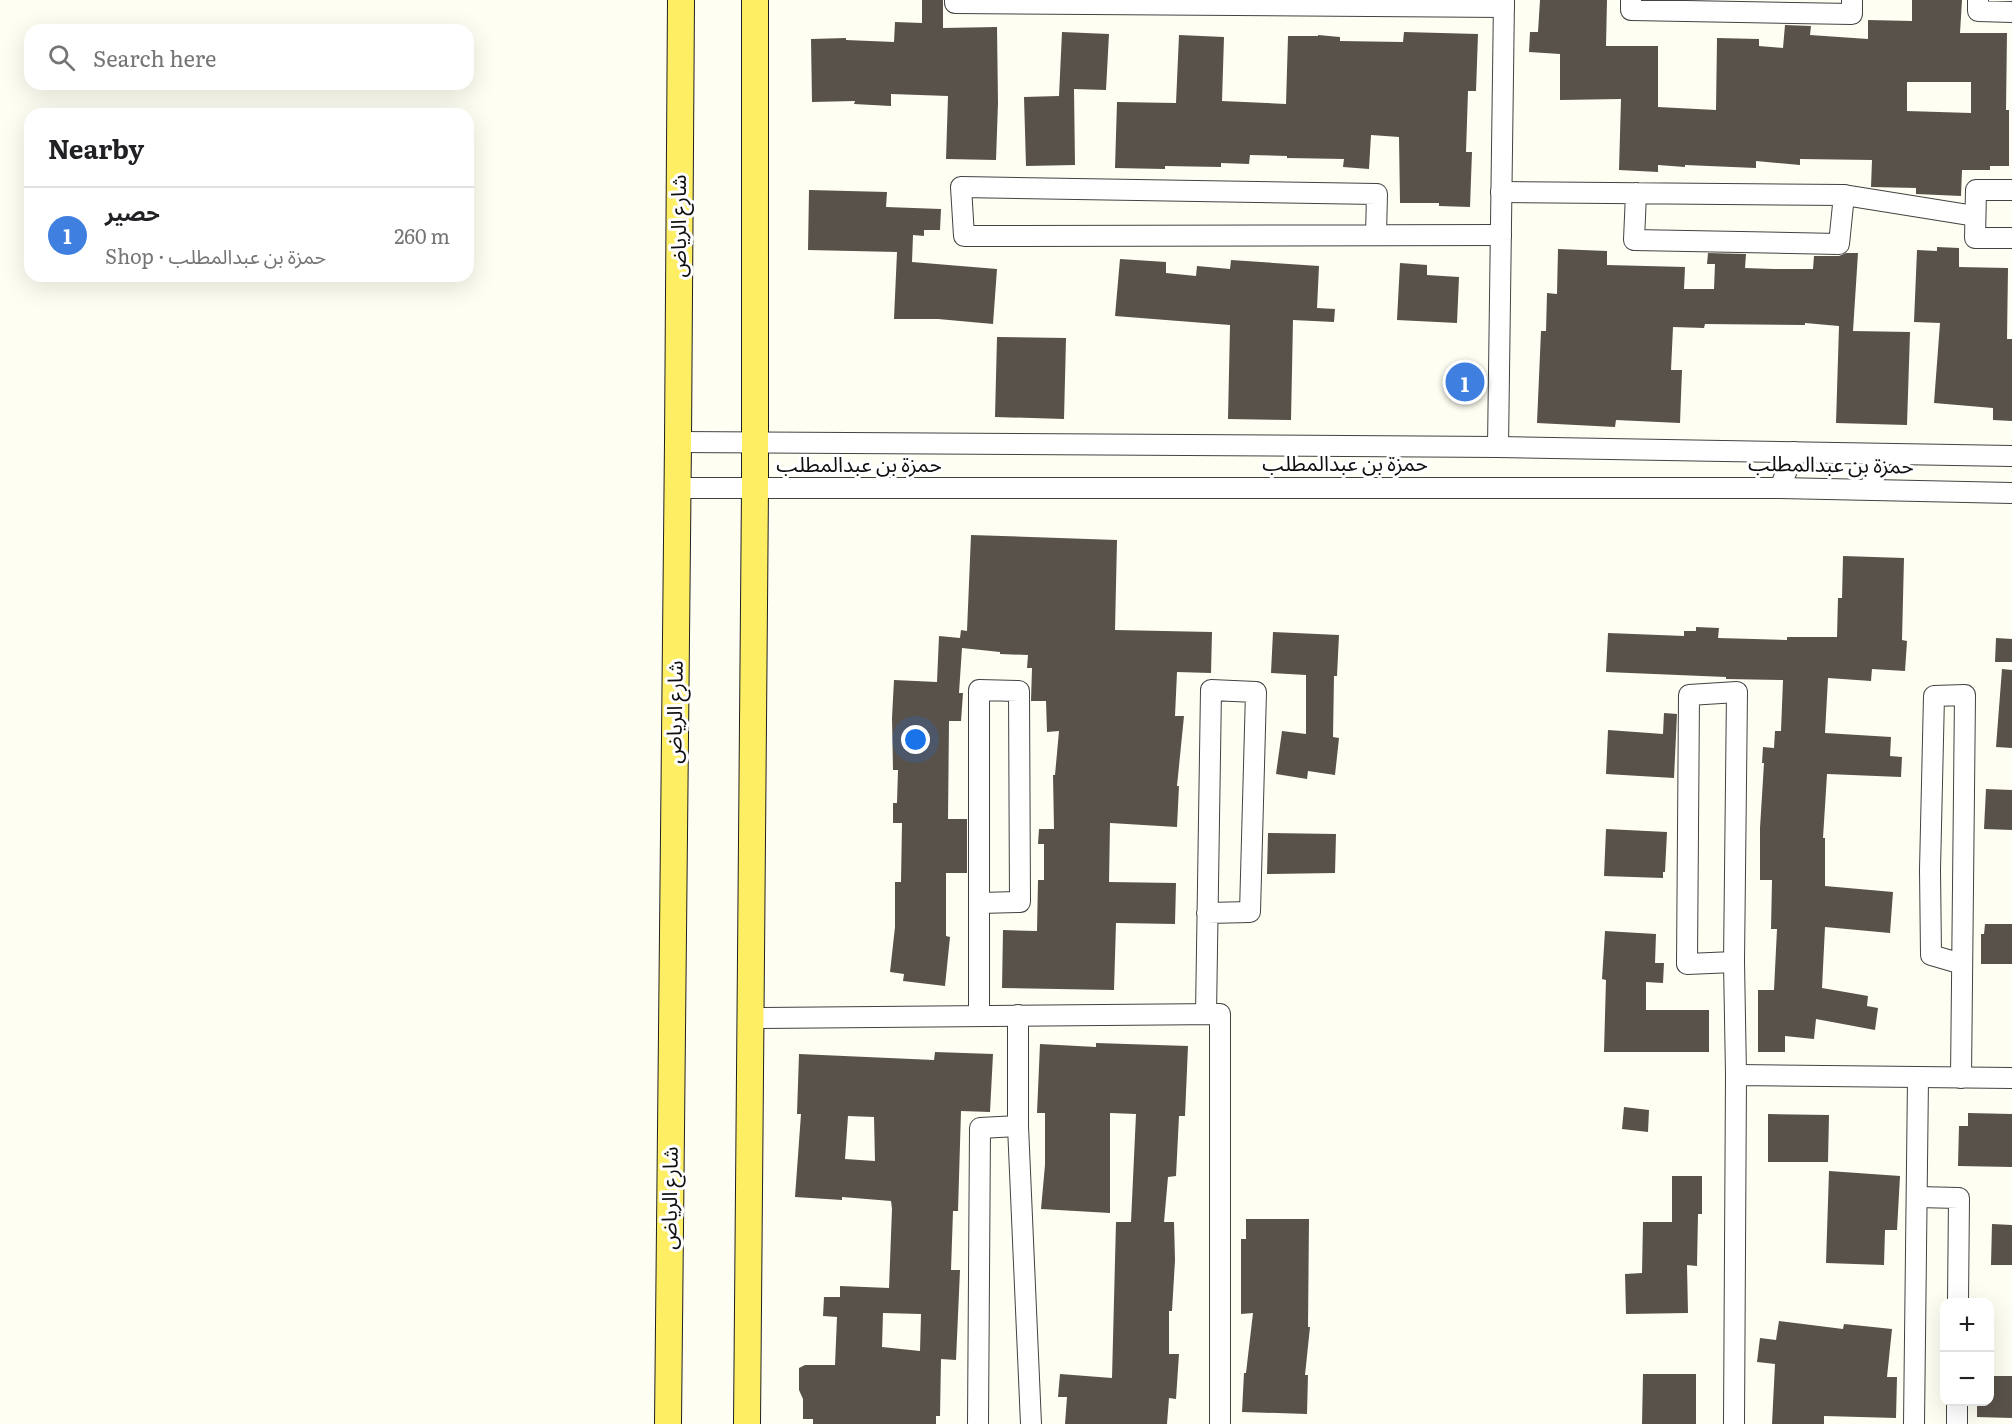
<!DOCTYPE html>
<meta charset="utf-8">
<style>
body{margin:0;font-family:Literata,"Noto Sans Arabic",serif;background:#f2f2f2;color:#202124}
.controls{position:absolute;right:18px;bottom:18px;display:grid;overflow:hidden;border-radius:12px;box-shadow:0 6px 24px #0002}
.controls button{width:54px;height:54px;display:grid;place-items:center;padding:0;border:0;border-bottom:2px solid #e0e0e0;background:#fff;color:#202124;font:30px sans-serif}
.you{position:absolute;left:916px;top:740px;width:21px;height:21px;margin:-15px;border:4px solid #fff;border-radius:50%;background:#1a73e8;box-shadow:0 0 0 9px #1a73e833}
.badge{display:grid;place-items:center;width:39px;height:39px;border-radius:50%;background:#c63121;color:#fff;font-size:20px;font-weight:700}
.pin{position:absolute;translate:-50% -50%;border:3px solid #fff;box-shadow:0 2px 6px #0006}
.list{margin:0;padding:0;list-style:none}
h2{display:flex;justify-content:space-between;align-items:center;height:78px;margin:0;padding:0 24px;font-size:26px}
h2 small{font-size:20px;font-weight:400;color:#757577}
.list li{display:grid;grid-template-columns:39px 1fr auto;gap:18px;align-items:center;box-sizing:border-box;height:96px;padding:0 24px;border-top:2px solid #e0e0e0}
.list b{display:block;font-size:22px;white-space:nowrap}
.list p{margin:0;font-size:20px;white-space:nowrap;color:#757577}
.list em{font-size:20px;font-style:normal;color:#757577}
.icon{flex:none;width:33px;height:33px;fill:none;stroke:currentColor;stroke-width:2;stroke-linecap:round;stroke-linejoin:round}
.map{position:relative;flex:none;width:2012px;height:1424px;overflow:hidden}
.search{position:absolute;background:#fff;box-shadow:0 6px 24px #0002;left:24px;top:24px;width:450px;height:66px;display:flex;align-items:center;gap:15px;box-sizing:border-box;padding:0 21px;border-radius:18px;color:#757577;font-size:22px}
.panel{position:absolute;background:#fff;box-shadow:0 6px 24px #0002;left:24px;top:108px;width:450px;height:174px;border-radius:18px}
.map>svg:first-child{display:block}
.building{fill:#59524b;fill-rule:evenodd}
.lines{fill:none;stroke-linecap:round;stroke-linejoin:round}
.minor-casing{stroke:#424242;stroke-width:22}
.major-casing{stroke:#202020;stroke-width:28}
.minor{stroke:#fff;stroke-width:20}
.major{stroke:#fdee64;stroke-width:26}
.labels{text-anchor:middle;stroke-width:6;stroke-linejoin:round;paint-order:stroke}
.street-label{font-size:21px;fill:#0f0f0f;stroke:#fff}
</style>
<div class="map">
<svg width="2012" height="1424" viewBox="0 0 2012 1424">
<rect width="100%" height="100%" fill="#fffef2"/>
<g class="building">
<polygon points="922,0 943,0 943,28 997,27 998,103 996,160 946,159 948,96 891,94 891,106 854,104 855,101 812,102 811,39 846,38 846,40 894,42 895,22 922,23"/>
<path d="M 1540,0 L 1607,0 L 1606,46 L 1658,46 L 1658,107 L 1716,110 L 1717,38 L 1759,39 L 1759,46 L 1783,48 L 1785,25 L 1811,26 L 1810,35 L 1868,39 L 1868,20 L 1912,21 L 1912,0 L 1962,0 L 1960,33 L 2007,33 L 2006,110 L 2009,110 L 2009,166 L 1990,166 L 1990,170 L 1962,170 L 1961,196 L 1916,194 L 1916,188 L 1871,187 L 1872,160 L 1800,159 L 1800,165 L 1756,161 L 1756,168 L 1685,165 L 1685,167 L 1658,165 L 1658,172 L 1619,170 L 1621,99 L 1560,100 L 1560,54 L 1529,52 L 1530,32 L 1538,32 ZM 1907,82 L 1971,82 L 1971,113 L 1907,111 Z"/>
<polygon points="1062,32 1109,34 1106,90 1074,89 1075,165 1026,166 1024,97 1059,96"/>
<polygon points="1404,32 1478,34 1476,91 1468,91 1466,152 1472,152 1470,207 1439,206 1439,203 1400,203 1399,137 1371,135 1369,169 1343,167 1344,159 1287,158 1287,156 1250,155 1249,164 1221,163 1221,167 1165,166 1165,169 1115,168 1117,102 1176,103 1179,35 1224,37 1222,101 1286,104 1288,36 1318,36 1318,35 1340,37 1340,41 1403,42"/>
<polygon points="809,190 887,192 886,207 941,209 940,230 924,230 924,236 913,235 912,262 997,269 993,324 938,319 894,319 897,252 808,250"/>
<polygon points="1937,247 1959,248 1959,267 2008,268 2007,339 2012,339 2012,421 1993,420 1993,408 1934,403 1940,323 1914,322 1917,250 1937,251"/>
<polygon points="1558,249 1607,251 1607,265 1685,267 1684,289 1714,289 1715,264 1707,264 1708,253 1746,254 1745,268 1774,269 1813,269 1814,256 1839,256 1846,253 1858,253 1853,331 1910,332 1907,425 1836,423 1839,326 1805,323 1805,325 1705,324 1704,328 1673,327 1671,370 1682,370 1680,423 1616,420 1615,427 1537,423 1541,331 1546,331 1547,293 1557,294"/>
<polygon points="1120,259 1166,262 1166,273 1196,276 1197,266 1230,269 1231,260 1319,266 1317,308 1335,309 1334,322 1293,320 1291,420 1228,419 1230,325 1115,316"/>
<polygon points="1400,263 1427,265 1427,275 1459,277 1457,323 1397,320"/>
<polygon points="997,337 1066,338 1064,419 995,417"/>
<polygon points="971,535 1117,540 1115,630 1212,632 1211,673 1177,672 1175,716 1184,716 1177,786 1179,786 1177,827 1110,823 1109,882 1176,883 1175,924 1116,923 1114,990 1002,988 1003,930 1037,931 1038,880 1044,880 1044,844 1038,844 1039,829 1054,829 1053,775 1055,775 1059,731 1047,732 1046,701 1031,701 1032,668 1027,668 1028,655 1000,654 1000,652 962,648 959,693 963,693 961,721 949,721 948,819 967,819 967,873 946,873 946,936 950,937 945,986 903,981 904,974 890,972 895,927 895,882 901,882 902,823 893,823 893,803 897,803 898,770 893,770 892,718 894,680 937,682 939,636 960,638 961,630 967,631"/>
<polygon points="1843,556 1904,558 1902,640 1907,641 1905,671 1872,669 1871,681 1828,678 1825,733 1891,737 1890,756 1902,757 1901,777 1827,774 1823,838 1825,838 1825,886 1893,892 1890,933 1825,927 1822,988 1868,996 1867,1006 1878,1008 1875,1030 1816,1019 1814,1039 1785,1036 1785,1052 1758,1052 1758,990 1774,990 1777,929 1771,929 1772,880 1760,880 1760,828 1764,763 1762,763 1763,747 1774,748 1775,731 1781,731 1783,680 1726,679 1726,677 1606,672 1608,633 1684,636 1684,631 1696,631 1696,627 1719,628 1718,638 1787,640 1787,637 1837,637 1838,598 1842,598"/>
<polygon points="1273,632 1339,635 1337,676 1334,676 1333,737 1339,738 1335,775 1308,771 1307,779 1276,774 1282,731 1306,734 1306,675 1271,673"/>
<polygon points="1996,638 2012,639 2012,662 1995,662"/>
<polygon points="2002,669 2012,670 2012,748 1996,747"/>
<polygon points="1664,713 1677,714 1674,778 1606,774 1608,730 1663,734"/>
<polygon points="1986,789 2012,790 2012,830 1984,829"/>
<polygon points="1606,829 1667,832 1665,872 1663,872 1663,878 1604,876"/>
<polygon points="1268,833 1336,834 1335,873 1267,874"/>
<polygon points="1985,924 2012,924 2012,964 1981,964 1981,934 1984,934"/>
<polygon points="1605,931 1656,934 1655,963 1664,963 1663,983 1646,982 1646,1010 1709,1010 1709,1052 1604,1052 1606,980 1602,979"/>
<polygon points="1096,1043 1188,1046 1185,1116 1179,1116 1176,1176 1168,1177 1164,1222 1174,1222 1175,1260 1172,1311 1169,1311 1169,1354 1179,1354 1176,1399 1169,1398 1167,1424 1065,1424 1067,1397 1058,1397 1060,1374 1112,1378 1116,1222 1131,1222 1136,1114 1110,1113 1110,1213 1041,1209 1045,1165 1045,1113 1037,1113 1040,1044 1096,1047"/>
<path d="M 935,1052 L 993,1054 L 990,1112 L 961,1111 L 958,1211 L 953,1211 L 951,1270 L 960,1270 L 956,1360 L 941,1359 L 940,1416 L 936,1416 L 936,1424 L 813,1424 L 813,1419 L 803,1419 L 803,1399 L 799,1390 L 799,1368 L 805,1365 L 835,1365 L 837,1317 L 823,1316 L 824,1297 L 840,1297 L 840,1286 L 889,1288 L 892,1209 L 891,1201 L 842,1197 L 842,1200 L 795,1197 L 801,1114 L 797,1114 L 799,1054 L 934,1060 ZM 848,1116 L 874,1117 L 875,1161 L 845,1159 ZM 883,1313 L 921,1314 L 920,1351 L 882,1347 Z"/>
<polygon points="1624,1107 1649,1110 1648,1132 1622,1129"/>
<polygon points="1968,1113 2012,1114 2012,1167 1958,1166 1959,1126 1968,1126"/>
<polygon points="1768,1114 1829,1115 1828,1162 1768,1162"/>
<polygon points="1829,1171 1900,1176 1897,1230 1885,1230 1884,1265 1826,1263"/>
<polygon points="1672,1176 1702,1176 1702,1214 1698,1214 1697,1266 1687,1265 1688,1313 1626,1314 1625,1274 1642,1273 1643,1222 1672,1222"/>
<polygon points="1246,1219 1309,1219 1308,1327 1310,1327 1305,1375 1308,1375 1307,1414 1242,1412 1244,1373 1246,1373 1253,1313 1241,1314 1241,1239 1246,1239"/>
<polygon points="1992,1224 2012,1225 2012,1265 1991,1265"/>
<polygon points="1779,1321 1843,1329 1844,1324 1892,1329 1887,1377 1897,1377 1896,1418 1824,1416 1824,1424 1772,1424 1775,1364 1757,1362 1760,1338 1776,1340"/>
<polygon points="1643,1374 1696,1374 1696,1424 1642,1424"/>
<polygon points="1989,1376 2012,1376 2012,1418 1977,1417 1977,1401 1989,1401"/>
</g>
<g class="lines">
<defs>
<g id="minor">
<polyline points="955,0 955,3 1504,7"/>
<polyline points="1631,0 1631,10 1852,14 1852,0"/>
<polyline points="1978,0 1978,11 2012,12"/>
<polyline points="2012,190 1976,190 1975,238 2012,238"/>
<polyline points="1501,192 1844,195 1839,244 1634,240 1636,193"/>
<polyline points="1844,195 1975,216"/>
<polyline points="1376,235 1377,194 961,187 964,236 1501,235"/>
<polyline points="678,442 1498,447 2012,456"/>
<polyline points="1498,447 1504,0"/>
<polyline points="678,488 1780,488 2012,493"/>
<polyline points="1780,488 1794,452"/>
<polyline points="1870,489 1882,455"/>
<polyline points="1734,962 1687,964 1689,695 1737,692 1734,962 1736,1075"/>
<polyline points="1206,1014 1211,690 1256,692 1250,912 1207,913"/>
<polyline points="1018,1015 1018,1126 1031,1424"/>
<polyline points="979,1016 979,690 1019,691 1020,902 979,903"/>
<polyline points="750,1018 1220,1014 1220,1424"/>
<polyline points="1961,1078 1965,695 1934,696 1930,870 1931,955 1962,964"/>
<polyline points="1917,1197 1959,1198 1958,1302"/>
<polyline points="978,1424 980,1128 1018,1126"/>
<polyline points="1734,1424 1736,1075 2012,1078"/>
<polyline points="1914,1424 1918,1078"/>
<polyline points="1957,1424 1957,1402"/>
</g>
<g id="major">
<polyline points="668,1424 678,442 681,0"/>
<polyline points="747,1424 755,489 755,0"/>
</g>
</defs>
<use href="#minor" class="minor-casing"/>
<use href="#major" class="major-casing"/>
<use href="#minor" class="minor"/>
<use href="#major" class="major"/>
</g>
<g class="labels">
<g class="street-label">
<text transform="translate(679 226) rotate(-90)" y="7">شارع الرياض</text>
<text x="1345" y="471">حمزة بن عبدالمطلب</text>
<text x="859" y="472">حمزة بن عبدالمطلب</text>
<text transform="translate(1831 465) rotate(1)" y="7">حمزة بن عبدالمطلب</text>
<text transform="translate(675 712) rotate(-89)" y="7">شارع الرياض</text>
<text transform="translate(670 1198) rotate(-89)" y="7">شارع الرياض</text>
</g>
</g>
</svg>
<div class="controls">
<button>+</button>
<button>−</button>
</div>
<div class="you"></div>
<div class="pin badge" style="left:1465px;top:382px;background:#3f7fe0">1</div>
<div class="search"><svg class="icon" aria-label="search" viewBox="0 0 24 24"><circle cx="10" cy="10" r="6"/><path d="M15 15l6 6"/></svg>Search here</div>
<section class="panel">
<h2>Nearby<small></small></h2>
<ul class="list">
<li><span class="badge" style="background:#3f7fe0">1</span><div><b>حصير</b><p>Shop · حمزة بن عبدالمطلب</p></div><em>260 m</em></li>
</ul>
</section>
</div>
